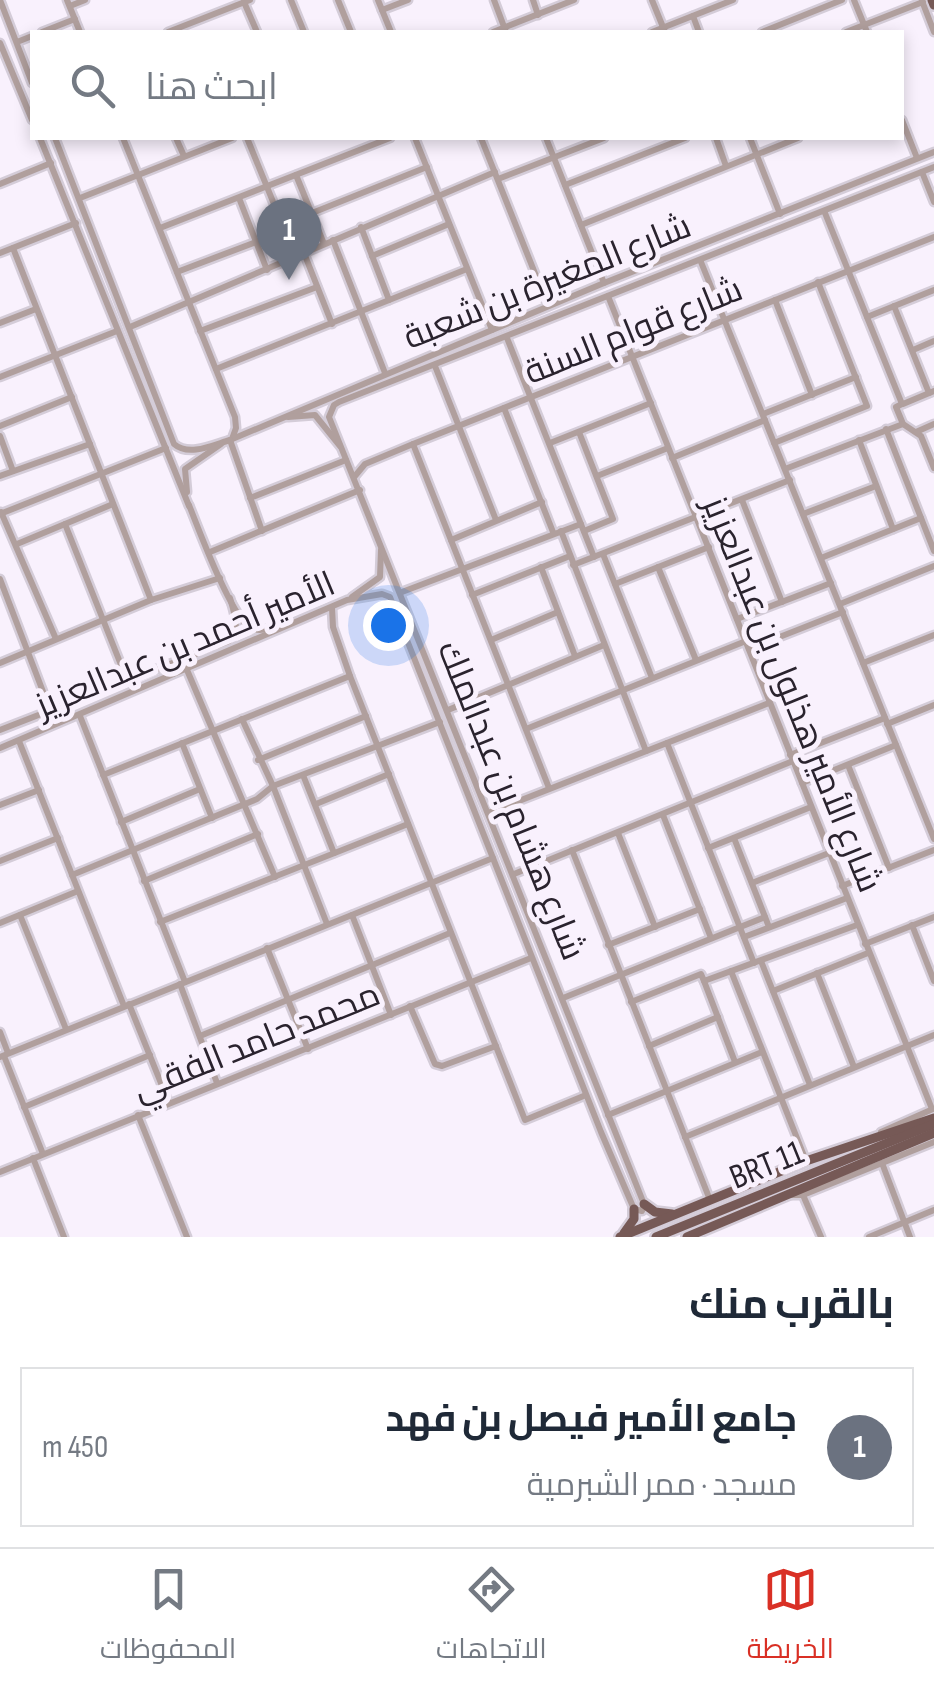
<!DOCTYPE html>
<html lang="ar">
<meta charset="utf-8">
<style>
body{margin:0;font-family:"Sofia Sans Condensed",Cairo,sans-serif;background:#f2f2f3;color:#1f2937;direction:rtl}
.you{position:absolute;left:388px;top:625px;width:35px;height:35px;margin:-25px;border:8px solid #fff;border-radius:50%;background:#1a73e8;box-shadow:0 0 0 15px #1a73e833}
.badge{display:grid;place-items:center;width:65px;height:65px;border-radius:50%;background:#d93025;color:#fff;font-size:32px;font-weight:700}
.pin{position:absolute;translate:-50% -82px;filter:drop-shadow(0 2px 5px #0008)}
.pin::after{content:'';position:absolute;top:52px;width:35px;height:30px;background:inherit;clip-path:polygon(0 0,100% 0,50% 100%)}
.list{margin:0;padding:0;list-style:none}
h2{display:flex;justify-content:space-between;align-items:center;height:130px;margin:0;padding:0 40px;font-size:42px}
h2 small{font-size:32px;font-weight:400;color:#747a83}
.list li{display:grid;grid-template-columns:65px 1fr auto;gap:30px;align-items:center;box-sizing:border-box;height:160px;margin:0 20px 20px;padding:0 20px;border:2px solid #e0e1e3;border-radius:0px}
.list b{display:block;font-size:38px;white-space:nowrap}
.list p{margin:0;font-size:32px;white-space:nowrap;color:#747a83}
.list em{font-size:32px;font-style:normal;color:#747a83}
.icon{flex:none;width:55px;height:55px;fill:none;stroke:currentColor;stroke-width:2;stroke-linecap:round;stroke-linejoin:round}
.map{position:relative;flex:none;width:934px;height:1237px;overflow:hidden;direction:ltr}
.search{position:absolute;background:#fff;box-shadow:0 5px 15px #0003;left:30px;right:30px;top:30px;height:110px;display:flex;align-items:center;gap:25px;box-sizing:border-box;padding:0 35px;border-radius:0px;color:#747a83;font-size:38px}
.sheet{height:310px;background:#fff}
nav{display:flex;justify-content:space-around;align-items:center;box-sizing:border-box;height:140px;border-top:2px solid #e0e1e3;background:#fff;font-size:28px;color:#747a83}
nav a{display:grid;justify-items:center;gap:5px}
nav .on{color:#d93025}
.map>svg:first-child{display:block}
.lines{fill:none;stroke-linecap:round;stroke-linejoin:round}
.minor-casing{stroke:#d4ccd8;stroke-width:11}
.major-casing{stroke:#d4ccd8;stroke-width:14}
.minor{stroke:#b09f9d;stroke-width:6}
.major{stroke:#765956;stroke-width:9}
.labels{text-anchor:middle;stroke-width:10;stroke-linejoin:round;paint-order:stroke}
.street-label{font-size:35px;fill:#2a232e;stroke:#f9f1fd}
</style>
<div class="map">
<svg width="934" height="1237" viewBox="0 0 934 1237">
<rect width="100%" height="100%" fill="#f9f1fd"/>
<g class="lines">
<defs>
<g id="minor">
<polyline points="0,0 32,83"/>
<polyline points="67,0 80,32"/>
<polyline points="291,0 304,32"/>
<polyline points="338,0 351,32"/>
<polyline points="378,0 391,32"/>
<polyline points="494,0 506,32"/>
<polyline points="533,0 538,15"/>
<polyline points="652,0 665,32"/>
<polyline points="854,0 867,32"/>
<polyline points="922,1 934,32"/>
<polyline points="244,2 257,32"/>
<polyline points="70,6 85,0"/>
<polyline points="382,10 408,0"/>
<polyline points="693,16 699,32"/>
<polyline points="42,32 75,19"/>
<polyline points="168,32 250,0"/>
<polyline points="493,32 574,0"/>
<polyline points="652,32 733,0"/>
<polyline points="762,32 842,0"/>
<polyline points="846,32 923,2"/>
<polyline points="17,42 32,36"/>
<polyline points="0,43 32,120"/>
<polyline points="902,120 917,158"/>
<polyline points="40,138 189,506"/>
<path d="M 55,138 L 174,444 C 189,457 213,445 230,440 L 604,283 L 934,152"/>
<polyline points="123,138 235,417 236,428 232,439"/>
<polyline points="176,138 184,156"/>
<polyline points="247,138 296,258"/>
<polyline points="415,138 492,330"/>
<polyline points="481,138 548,306"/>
<polyline points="546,138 604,283"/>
<polyline points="716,138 726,166"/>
<polyline points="750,138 780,214"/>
<polyline points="922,172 934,202"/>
<polyline points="296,175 324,244"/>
<polyline points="498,179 604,138"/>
<polyline points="0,184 51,163"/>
<polyline points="565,185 685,138"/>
<polyline points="80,198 232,138"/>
<polyline points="239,198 267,270"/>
<polyline points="312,213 427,167"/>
<polyline points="825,213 902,404 896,407 903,424 921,436 934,468"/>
<polyline points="581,225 798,138"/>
<polyline points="361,227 389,300"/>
<polyline points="160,228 390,138"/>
<polyline points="333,240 385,373"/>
<polyline points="13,248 151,600"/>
<polyline points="0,253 76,223"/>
<polyline points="304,253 332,324"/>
<polyline points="372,256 449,224"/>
<polyline points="701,262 934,839"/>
<polyline points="177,272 256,242"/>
<polyline points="608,296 932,1109"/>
<polyline points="775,300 812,395"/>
<polyline points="894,306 929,393"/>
<polyline points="867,317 934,290"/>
<polyline points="0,323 36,309"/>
<polyline points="130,327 495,172"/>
<polyline points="200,331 317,287"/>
<polyline points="507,338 594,557"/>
<polyline points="913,350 934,341"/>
<polyline points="435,366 496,520"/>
<polyline points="216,369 467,269"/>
<polyline points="0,377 117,331"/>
<polyline points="903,404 934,391"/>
<polyline points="504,408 553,532"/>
<polyline points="763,414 856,377"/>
<polyline points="288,417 315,415 340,446"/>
<polyline points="0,426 72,397"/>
<polyline points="886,429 934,551"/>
<polyline points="579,432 613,519 584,531"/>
<polyline points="916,432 934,424"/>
<polyline points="0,436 13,471"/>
<polyline points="230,440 262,531"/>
<polyline points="859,440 893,529"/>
<polyline points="550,443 651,403"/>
<polyline points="774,443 867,406 818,282"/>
<polyline points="413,444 549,788"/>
<polyline points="672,458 765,420"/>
<polyline points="785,469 903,424"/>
<polyline points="0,476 90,444"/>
<polyline points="355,476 365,464 413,444 934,237"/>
<polyline points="597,476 668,448"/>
<polyline points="187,492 185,469 221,444"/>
<polyline points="250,498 346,460"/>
<polyline points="742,500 782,602"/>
<path d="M 189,505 C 199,530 229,611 248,626 C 256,633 268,629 278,626"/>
<polyline points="1,512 56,639"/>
<polyline points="0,514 166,448"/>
<polyline points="803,514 876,486"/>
<polyline points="65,524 127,680"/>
<polyline points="561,531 646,751"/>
<polyline points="451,540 542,502"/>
<polyline points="17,544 113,504"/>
<polyline points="210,552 360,490"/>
<polyline points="603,554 652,678"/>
<polyline points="821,558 921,518"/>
<polyline points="573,565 790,480"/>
<polyline points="541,567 575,656"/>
<polyline points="658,567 696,660"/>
<polyline points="0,579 50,710"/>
<polyline points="615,584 709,547"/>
<polyline points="402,592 581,524"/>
<polyline points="472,595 570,556"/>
<polyline points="352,597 380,577 381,550"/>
<polyline points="840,604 934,566"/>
<polyline points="332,608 333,627 350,676 525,1120 586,1095"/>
<polyline points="737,619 831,583"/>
<polyline points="491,640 558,612"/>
<polyline points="749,649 843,612"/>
<polyline points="0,663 151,600 220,578"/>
<polyline points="863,663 934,635"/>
<polyline points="187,670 275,877"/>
<polyline points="448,710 604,645"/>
<polyline points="80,716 185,982"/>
<polyline points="242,719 273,786 327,924"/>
<polyline points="887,724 934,705"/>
<polyline points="526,729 746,641"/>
<path d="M 0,730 L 229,641 C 241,631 234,612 230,598"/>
<polyline points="19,741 124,1006"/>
<polyline points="182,743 212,818"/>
<polyline points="667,743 754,963"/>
<polyline points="0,748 347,600 382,594 390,597 601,1132 634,1209 642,1211 644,1204 329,417 334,405 339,402 934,167"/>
<polyline points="790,755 885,718"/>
<polyline points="258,760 366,716"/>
<polyline points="848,765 889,868"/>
<polyline points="103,775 350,676"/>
<polyline points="303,775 334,853"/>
<polyline points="802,783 896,745"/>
<polyline points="316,804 389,774"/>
<polyline points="0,805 39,790"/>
<polyline points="488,813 769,703"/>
<polyline points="663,815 711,938"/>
<polyline points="121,822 200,789"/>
<polyline points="618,833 655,927"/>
<polyline points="734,838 769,927"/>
<polyline points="708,848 811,807"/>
<polyline points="572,850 710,1200"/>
<polyline points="0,861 58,838"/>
<polyline points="514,874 793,761"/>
<polyline points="72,875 257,799 273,786 440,722"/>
<polyline points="144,881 258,834"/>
<polyline points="752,883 829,853"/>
<polyline points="842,886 934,850"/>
<polyline points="20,915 66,1029"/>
<polyline points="352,915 391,1015"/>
<polyline points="160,922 408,824"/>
<polyline points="0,923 78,891"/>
<polyline points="912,925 934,981"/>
<polyline points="744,937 847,898"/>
<polyline points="865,944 934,917"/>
<polyline points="608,945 700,909"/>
<polyline points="267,948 308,1049"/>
<polyline points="761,961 810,1085"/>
<polyline points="731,971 806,1161"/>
<polyline points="817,973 854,1067"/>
<polyline points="704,981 735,1062"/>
<polyline points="180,984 217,1083"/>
<polyline points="773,991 868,953"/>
<polyline points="563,998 765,917"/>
<polyline points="631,1002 701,974 704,981 857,925"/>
<polyline points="129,1004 169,1103"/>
<polyline points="410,1006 435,1064 442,1066 496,1046"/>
<polyline points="0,1032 8,1053"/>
<polyline points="200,1036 450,933"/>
<polyline points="649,1046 718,1017"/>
<polyline points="4,1056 43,1154"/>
<polyline points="0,1057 493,858"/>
<polyline points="24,1107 150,1055"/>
<polyline points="138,1115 187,1237"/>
<polyline points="608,1115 762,1052"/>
<polyline points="881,1132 933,1109"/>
<polyline points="685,1137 934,1035"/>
<polyline points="33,1158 64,1237"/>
<polyline points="882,1163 910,1237"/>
<polyline points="0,1172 531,958"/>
<polyline points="792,1195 803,1195 934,1142"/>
<polyline points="803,1195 821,1237"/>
<polyline points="869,1237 934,1210"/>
</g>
<g id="major">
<polyline points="932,0 934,5"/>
<polyline points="644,1204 655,1212 672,1214"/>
<polyline points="624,1233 634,1219 634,1209"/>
<polyline points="620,1237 806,1161 934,1118"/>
<polyline points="656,1237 934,1124"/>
<polyline points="687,1237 934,1133"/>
</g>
</defs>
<use href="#minor" class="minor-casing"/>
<use href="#major" class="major-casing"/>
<use href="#minor" class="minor"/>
<use href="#major" class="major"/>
</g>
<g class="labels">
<g class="street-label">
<text transform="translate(547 281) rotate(-22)" y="12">شارع المغيرة بن شعبة</text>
<text transform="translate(633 330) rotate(-22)" y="12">شارع قوام السنة</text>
<text transform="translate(185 644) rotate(-23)" y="12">الأمير أحمد بن عبدالعزيز</text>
<text transform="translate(793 694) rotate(68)" y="12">شارع الأمير هذلول بن عبدالعزيز</text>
<text transform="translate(512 800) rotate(68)" y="12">شارع هشام بن عبدالملك</text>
<text transform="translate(256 1041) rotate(-22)" y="12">محمد حامد الفقي</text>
<text transform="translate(766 1164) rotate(-22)" y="12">BRT 11</text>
</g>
</g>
</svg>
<div class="you"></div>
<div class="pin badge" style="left:289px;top:280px;background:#6b7280">1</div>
<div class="search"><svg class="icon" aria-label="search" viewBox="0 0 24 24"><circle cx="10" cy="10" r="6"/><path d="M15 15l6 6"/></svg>ابحث هنا</div>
</div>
<section class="sheet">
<h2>بالقرب منك<small></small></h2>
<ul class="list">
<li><span class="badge" style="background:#6b7280">1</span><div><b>جامع الأمير فيصل بن فهد</b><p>مسجد · ممر الشبرمية</p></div><em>450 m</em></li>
</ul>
</section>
<nav>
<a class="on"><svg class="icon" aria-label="map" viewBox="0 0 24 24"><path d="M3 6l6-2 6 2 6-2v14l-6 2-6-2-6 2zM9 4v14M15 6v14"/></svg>الخريطة</a>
<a><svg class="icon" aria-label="directions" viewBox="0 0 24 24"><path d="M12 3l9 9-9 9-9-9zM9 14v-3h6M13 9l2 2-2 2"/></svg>الاتجاهات</a>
<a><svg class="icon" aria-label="saved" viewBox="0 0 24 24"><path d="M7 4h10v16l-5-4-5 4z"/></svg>المحفوظات</a>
</nav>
